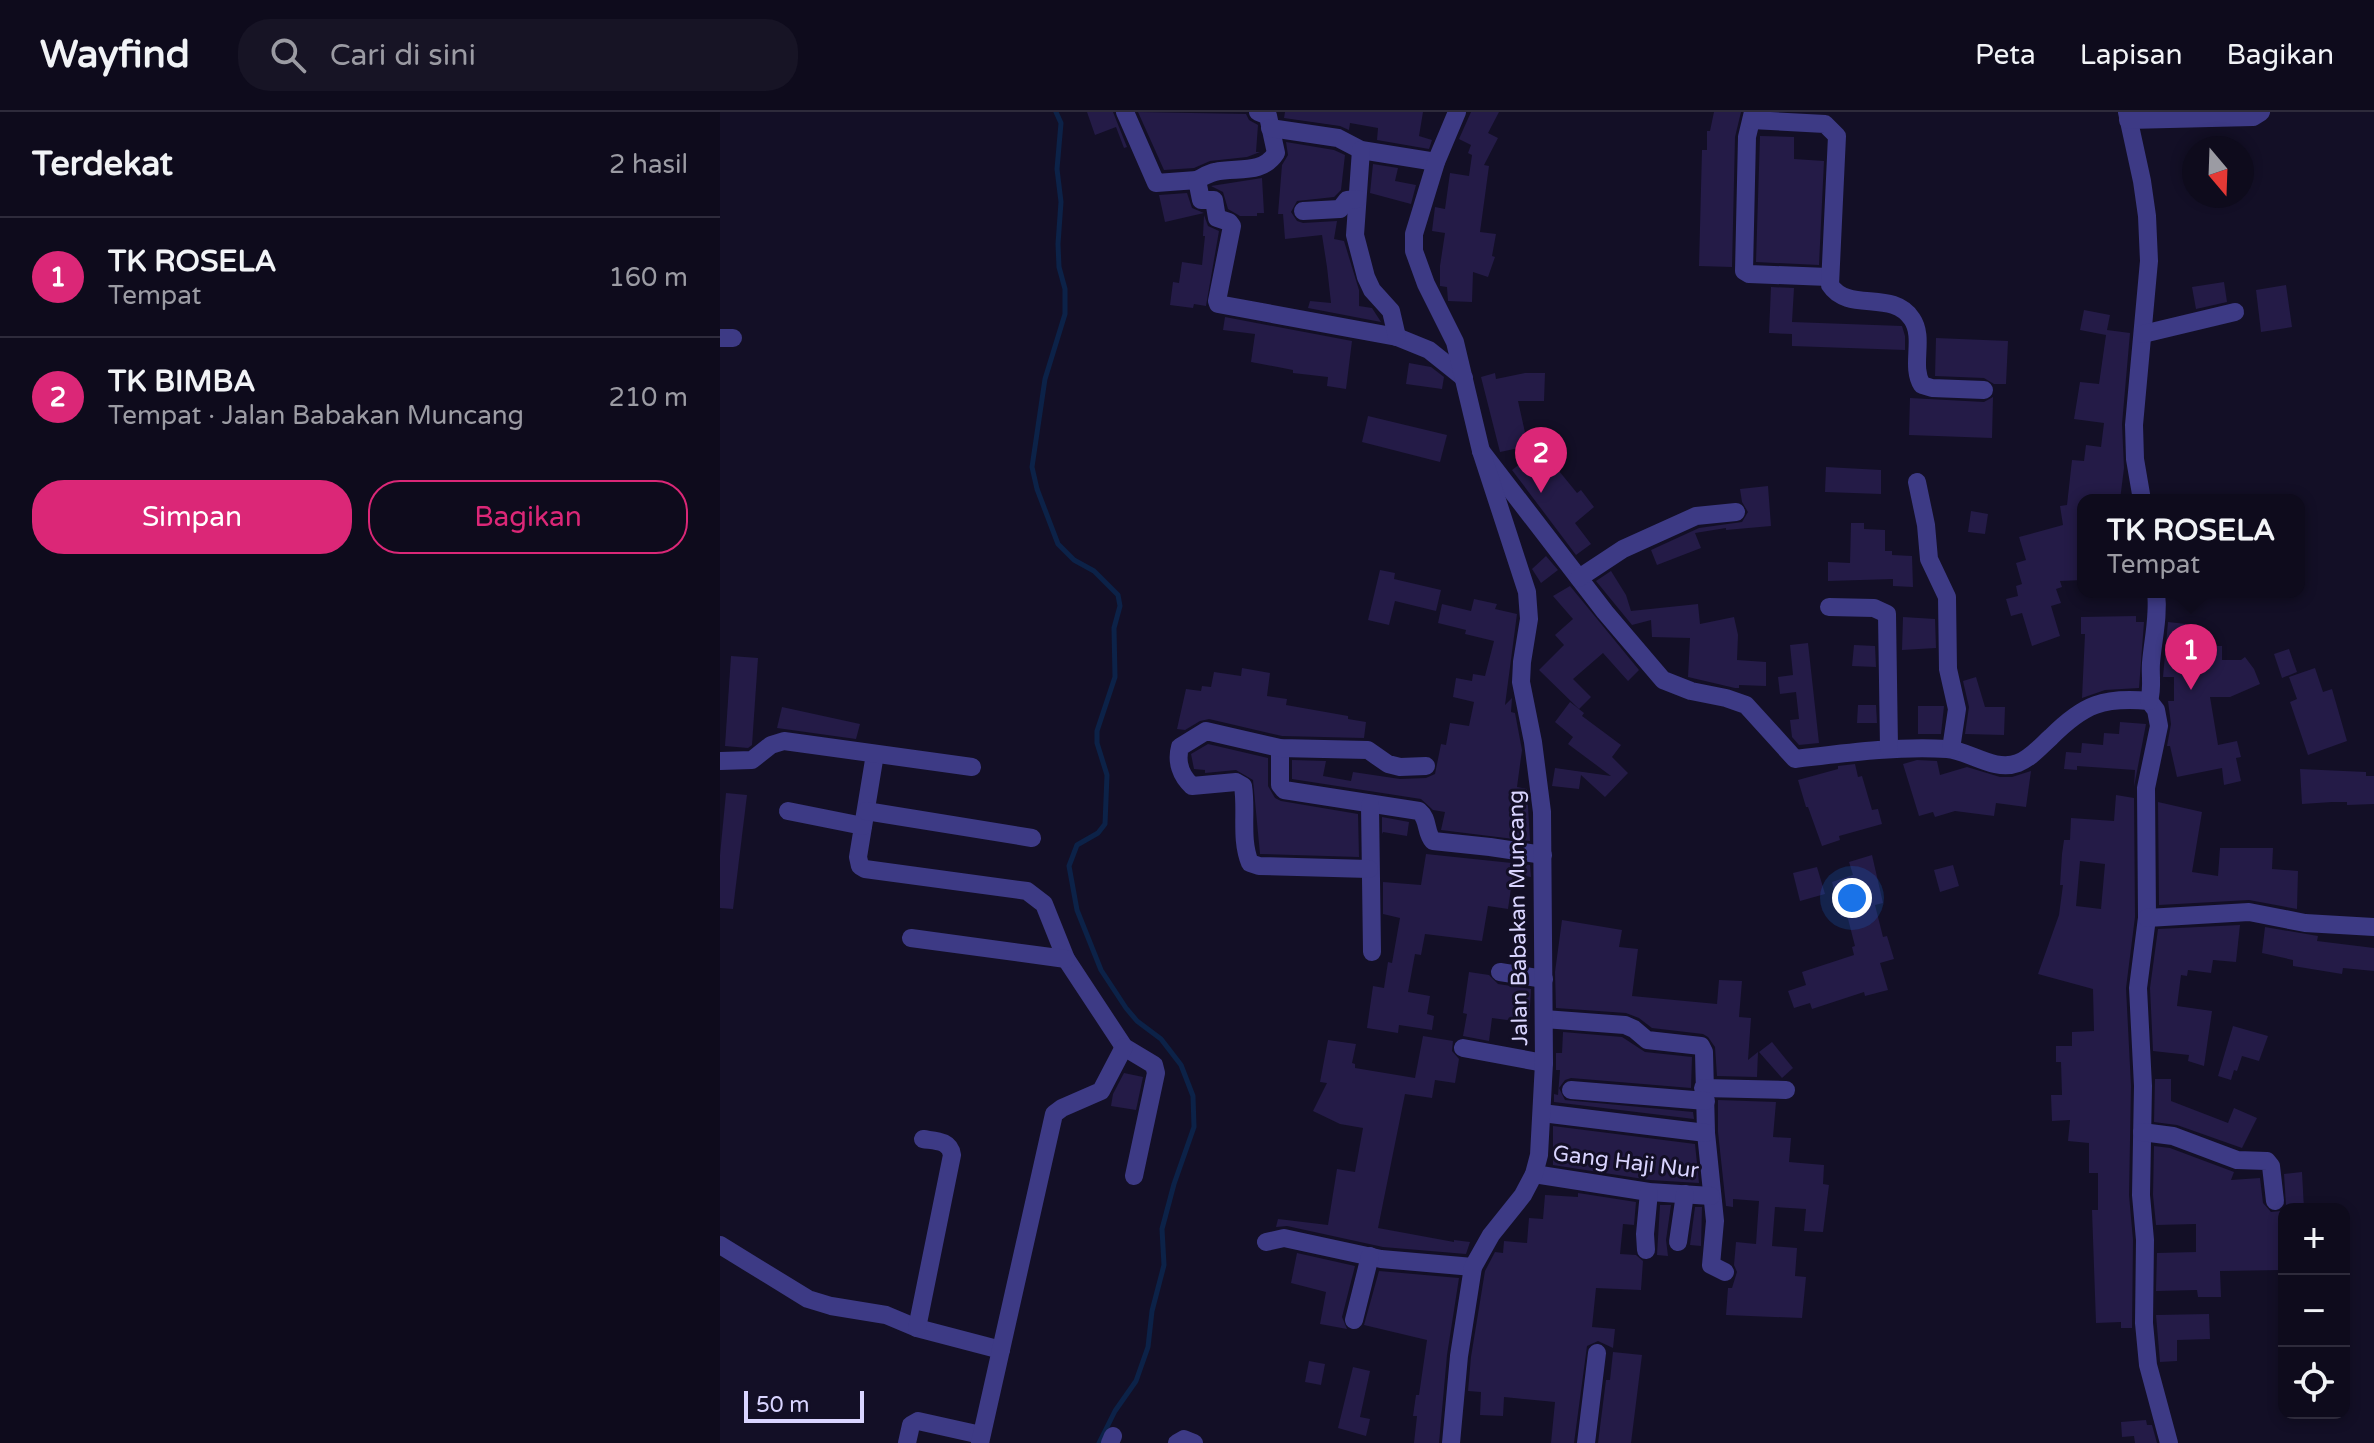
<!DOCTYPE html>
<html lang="id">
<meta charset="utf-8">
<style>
body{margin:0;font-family:"Varela Round",sans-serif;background:#171425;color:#f1f3f6}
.controls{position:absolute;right:24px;bottom:24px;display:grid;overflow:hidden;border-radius:16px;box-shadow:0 4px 12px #0003}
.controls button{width:72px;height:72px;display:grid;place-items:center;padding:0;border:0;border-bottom:2px solid #2e2b3b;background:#0e0b1c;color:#f1f3f6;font:40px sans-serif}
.compass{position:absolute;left:1462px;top:24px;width:72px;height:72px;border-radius:50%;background:#0e0b1c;box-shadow:0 4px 12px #0003;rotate:161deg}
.scale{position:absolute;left:24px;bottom:20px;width:120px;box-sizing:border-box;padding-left:8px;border:4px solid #d9d4ff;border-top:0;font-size:22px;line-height:28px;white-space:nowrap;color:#d9d4ff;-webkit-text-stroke:6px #130f26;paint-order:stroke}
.you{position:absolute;left:1132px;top:786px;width:28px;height:28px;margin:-20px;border:6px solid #fff;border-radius:50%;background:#1a73e8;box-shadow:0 0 0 12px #1a73e833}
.badge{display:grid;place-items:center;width:52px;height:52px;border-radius:50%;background:#db2777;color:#fff;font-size:26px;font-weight:700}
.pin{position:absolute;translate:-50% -66px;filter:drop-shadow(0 2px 4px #0008)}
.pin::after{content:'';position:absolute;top:42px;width:28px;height:24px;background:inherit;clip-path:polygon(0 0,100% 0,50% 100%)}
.popup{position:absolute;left:1357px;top:382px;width:228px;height:104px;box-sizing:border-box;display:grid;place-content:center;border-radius:16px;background:#0e0b1c;filter:drop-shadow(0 2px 6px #0005);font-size:26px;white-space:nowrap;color:#9b9ba3}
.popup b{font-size:30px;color:#f1f3f6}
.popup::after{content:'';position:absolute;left:50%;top:100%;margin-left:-16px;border:16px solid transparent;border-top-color:#0e0b1c}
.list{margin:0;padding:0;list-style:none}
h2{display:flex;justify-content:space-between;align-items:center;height:104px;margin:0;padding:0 32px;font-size:34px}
h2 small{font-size:26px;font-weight:400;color:#9b9ba3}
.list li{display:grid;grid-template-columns:52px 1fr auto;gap:24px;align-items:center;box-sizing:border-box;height:120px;padding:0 32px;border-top:2px solid #2e2b3b}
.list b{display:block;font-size:30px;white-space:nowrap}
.list p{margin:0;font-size:26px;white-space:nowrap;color:#9b9ba3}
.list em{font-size:26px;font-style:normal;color:#9b9ba3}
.actions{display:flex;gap:16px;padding:24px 32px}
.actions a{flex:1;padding:18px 0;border:2px solid #db2777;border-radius:32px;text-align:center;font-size:28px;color:#db2777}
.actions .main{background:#db2777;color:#fff}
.icon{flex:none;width:44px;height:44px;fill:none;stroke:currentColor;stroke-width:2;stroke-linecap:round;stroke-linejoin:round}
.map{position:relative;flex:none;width:1654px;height:1331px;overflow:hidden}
header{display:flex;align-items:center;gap:48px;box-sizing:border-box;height:112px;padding:0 40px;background:#0e0b1c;border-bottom:2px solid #2e2b3b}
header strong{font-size:38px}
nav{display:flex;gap:44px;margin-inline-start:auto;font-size:28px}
.search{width:560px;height:72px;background:#171425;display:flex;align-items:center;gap:20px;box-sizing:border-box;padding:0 28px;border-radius:32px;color:#9b9ba3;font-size:30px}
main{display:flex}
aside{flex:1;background:#0e0b1c}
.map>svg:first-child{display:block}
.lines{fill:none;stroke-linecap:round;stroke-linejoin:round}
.stream{stroke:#0c2248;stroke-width:5}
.building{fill:#241b47;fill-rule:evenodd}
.minor{stroke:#3d3a85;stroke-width:18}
.labels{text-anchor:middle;stroke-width:6;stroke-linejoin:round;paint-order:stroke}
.street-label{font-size:22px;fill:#d9d4ff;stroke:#130f26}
</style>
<header>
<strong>Wayfind</strong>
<div class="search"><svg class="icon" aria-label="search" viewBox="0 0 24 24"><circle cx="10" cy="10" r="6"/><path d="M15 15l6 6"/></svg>Cari di sini</div>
<nav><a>Peta</a><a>Lapisan</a><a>Bagikan</a></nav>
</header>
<main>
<aside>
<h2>Terdekat<small>2 hasil</small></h2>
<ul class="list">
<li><span class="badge">1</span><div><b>TK ROSELA</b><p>Tempat</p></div><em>160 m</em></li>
<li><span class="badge">2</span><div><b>TK BIMBA</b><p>Tempat · Jalan Babakan Muncang</p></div><em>210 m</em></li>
</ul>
<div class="actions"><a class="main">Simpan</a><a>Bagikan</a></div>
</aside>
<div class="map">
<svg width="1654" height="1331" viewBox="0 0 1654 1331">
<rect width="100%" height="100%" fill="#130f26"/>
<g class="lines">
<polyline class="stream" points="336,0 341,11 337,57 341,90 338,132 339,155 345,177 345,202 325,267 312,355 317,377 338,432 354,448 374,459 398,483 400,494 394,516 395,565 377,619 377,631 387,663 385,712 378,721 357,733 349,754 357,798 381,858 406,896 417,909 441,927 461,953 473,984 474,1015 454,1072 442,1117 444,1153 432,1199 428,1235 416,1269 395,1299 379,1331"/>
</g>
<g class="building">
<polygon points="367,0 393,0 407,35 404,36 396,15 375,23"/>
<polygon points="418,0 526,2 529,8 538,13 536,40 540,40 527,45 490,49 474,56 444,58"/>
<polygon points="565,0 703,0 699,24 712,28 709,37 657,28 658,16 630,11 629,18 620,14 564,6"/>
<polygon points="751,0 779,0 768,21 778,26 764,53 769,54 760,120 776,122 772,144 775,145 768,165 753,160 752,190 728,189 727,175 720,174 720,154 725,121 712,119 715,95 725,97 730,61 749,64 752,43 748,41 751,33 739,27"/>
<polygon points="994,0 1021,0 1015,25 1012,155 979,154 982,38 987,38 987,19 990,19"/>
<polygon points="1040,24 1074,25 1074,47 1104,49 1099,153 1036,150"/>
<polygon points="566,30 614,38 625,43 621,78 614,85 577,89 571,100 577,109 583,111 617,109 614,127 624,129 639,178 639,194 652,196 661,210 588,196 590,189 611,191 607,155 602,123 565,127 563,102 558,102 562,53 568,43"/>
<polygon points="653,52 678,56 675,69 696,73 691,92 650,81"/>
<polygon points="542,66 544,101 537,101 537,104 520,104 508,97 503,80 491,74"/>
<polygon points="467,81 472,96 484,101 445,110 439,83"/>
<polygon points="484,103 488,114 499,119 486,194 474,192 473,196 450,193 453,170 459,171 462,150 482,153 485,124 483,124"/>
<polygon points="1504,170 1507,190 1476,197 1472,175"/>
<polygon points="1566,173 1572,215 1541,220 1536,178"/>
<polygon points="1051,175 1074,176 1072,210 1182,214 1185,224 1185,238 1072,234 1072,222 1049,221"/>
<polygon points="1364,198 1390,203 1387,218 1410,221 1402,312 1404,356 1400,388 1363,388 1363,468 1340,469 1342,475 1336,477 1341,491 1331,494 1340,524 1312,534 1302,501 1291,504 1286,487 1298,484 1296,474 1302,472 1296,451 1306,448 1299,425 1343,413 1340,394 1347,393 1352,348 1364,349 1366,333 1381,335 1384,311 1354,307 1360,270 1379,272 1386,223 1360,218"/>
<polygon points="505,205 632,229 626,277 607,274 608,265 573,261 573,258 531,250 535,222 503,218"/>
<polygon points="1216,226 1288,229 1286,272 1274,272 1264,266 1215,264"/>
<polygon points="689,251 711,255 724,265 722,277 686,272"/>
<polygon points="775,261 776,267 805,261 825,261 824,289 798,289 808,334 780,340 761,265"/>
<polygon points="1273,285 1272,326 1189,323 1190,286 1264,290"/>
<polygon points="648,304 727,323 720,350 642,330"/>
<polygon points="817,339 826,351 830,348 857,381 861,378 874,395 855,411 871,432 856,443 792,358"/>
<polygon points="1106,355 1161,358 1161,382 1105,380"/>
<polygon points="1048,374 1051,414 1006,418 1006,416 975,421 981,436 937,453 931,438 979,416 1022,410 1028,400 1022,390 1020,377"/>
<polygon points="1251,399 1268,402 1265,422 1248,420"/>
<polygon points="1131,411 1144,411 1144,417 1165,418 1165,439 1172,439 1172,443 1192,444 1193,475 1173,474 1173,467 1108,469 1108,450 1130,451"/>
<polygon points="826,444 838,458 821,471 812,457"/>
<polygon points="660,458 675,461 674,467 721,478 716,499 675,489 669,513 648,508"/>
<polygon points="891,459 906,483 911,499 978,492 980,512 1014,505 1018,523 1017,548 1046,550 1046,574 1019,573 1019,576 1015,576 968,565 970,526 932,525 931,508 912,513 876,469"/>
<polygon points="850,474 919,558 908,569 883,541 853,567 871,585 859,597 819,558 844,533 835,523 853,507 833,484"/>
<polygon points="754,487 777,492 775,497 797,502 785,593 792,586 791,600 795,601 802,638 797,675 807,677 810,729 721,718 725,700 713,698 701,687 572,667 572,648 606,649 603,664 631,669 633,660 680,667 706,666 715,662 721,632 726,633 730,611 749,614 754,590 733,585 736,566 752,569 753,562 765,564 774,529 745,522 746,518 718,511 722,492 751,499"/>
<polygon points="1416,504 1416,510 1424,510 1419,576 1385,578 1362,586 1365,522 1361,522 1361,505"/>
<polygon points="1183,505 1215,507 1216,536 1182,538"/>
<polygon points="1448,510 1466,512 1466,522 1479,522 1479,534 1502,534 1502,548 1521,548 1525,545 1534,557 1540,572 1510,585 1490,585 1498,633 1517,629 1521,645 1516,646 1521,669 1504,673 1502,656 1457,665 1450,634 1447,634 1451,612 1448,589 1454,589 1454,565 1443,565"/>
<polygon points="1088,531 1099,631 1079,633 1072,625 1070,608 1079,607 1076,580 1060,582 1058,565 1073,563 1070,533"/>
<polygon points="1134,533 1155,534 1156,555 1132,554"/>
<polygon points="1569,537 1577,560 1562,566 1554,542"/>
<polygon points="11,544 38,546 32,633 28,636 5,634"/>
<polygon points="522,556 550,561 547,584 567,587 566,593 628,604 628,607 646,610 644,626 562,624 489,607 480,609 465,618 457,617 466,577 481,579 482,574 491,575 494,560 521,564"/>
<polygon points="1595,556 1603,580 1612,577 1627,629 1588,643 1570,590 1577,587 1569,565"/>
<polygon points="1256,565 1265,595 1285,595 1284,623 1245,622 1249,595 1243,569"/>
<polygon points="850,590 864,601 862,604 901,633 892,645 908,661 885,685 861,663 859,677 832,674 835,656 891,664 848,632 853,625 835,610"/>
<polygon points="1138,593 1156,593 1157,611 1137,611"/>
<polygon points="1198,594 1224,594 1221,622 1198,622"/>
<polygon points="62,595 140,612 136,627 57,616"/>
<polygon points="1400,610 1426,612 1414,675 1415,658 1357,654 1357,658 1344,657 1346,640 1361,641 1362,631 1383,633 1384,621 1399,622"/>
<polygon points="488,632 548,646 548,674 555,686 561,689 638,702 639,745 540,742 533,668 516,658 485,661 485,658 474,657 471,642"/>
<polygon points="1197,648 1217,649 1220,663 1247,655 1280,665 1292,665 1311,659 1306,695 1276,691 1274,704 1235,699 1215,705 1213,700 1199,704 1183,652"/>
<polygon points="1135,652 1138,665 1142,664 1152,698 1158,697 1162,712 1119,724 1120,728 1102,734 1088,695 1086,695 1078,668 1118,657 1118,654"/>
<polygon points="1580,657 1646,660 1646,664 1654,664 1654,692 1627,693 1627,690 1612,690 1582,692"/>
<polygon points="6,681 27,683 13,797 0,796 0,743"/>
<path d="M 1396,683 L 1414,686 L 1415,805 L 1406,876 L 1411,974 L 1409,1083 L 1413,1128 L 1412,1216 L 1401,1216 L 1401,1210 L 1376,1211 L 1372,1098 L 1378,1098 L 1378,1061 L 1369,1061 L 1369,1031 L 1348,1029 L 1350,1008 L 1332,1009 L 1331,983 L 1342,983 L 1341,950 L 1336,950 L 1336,934 L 1352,934 L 1352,920 L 1374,919 L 1373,877 L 1318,862 L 1339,803 L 1343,773 L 1340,773 L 1342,742 L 1344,728 L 1350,728 L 1351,706 L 1394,709 ZM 1360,749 L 1385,752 L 1381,797 L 1356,794 Z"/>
<polygon points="1438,690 1482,700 1472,760 1498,764 1500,736 1553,736 1552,757 1578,759 1577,797 1529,788 1439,793"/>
<polygon points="662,705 689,710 687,724 663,720 662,722"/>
<polygon points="706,742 810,753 811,765 793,762 788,797 768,794 762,829 705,822 701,843 695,842 688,880 710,884 707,902 714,904 712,918 679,913 678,921 647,916 653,874 664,876 668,850 672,851 680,806 663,802 663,770 701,773"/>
<polygon points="1152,743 1163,791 1155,793 1163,825 1167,824 1174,847 1160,851 1168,878 1145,884 1144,880 1092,897 1090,891 1074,896 1068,879 1086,873 1082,860 1134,843 1132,835 1135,834 1127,803 1121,805 1112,770 1133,763 1129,750"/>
<polygon points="1233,753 1239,774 1220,780 1214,758"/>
<polygon points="1097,755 1105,782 1080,789 1073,761"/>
<polygon points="842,808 902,818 899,835 918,837 912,884 997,892 999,868 1022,869 1019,905 1031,906 1028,948 1038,940 1037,965 997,964 995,935 988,925 983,922 932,916 919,906 906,901 836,896 835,860"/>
<polygon points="1520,813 1516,850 1493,848 1491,861 1468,858 1467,864 1461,863 1457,894 1492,899 1484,954 1468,949 1469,943 1433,939 1430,876 1438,817"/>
<polygon points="1545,815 1598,824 1597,829 1654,836 1654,859 1623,856 1622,862 1573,854 1573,848 1542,841"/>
<polygon points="749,860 769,863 778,872 811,877 809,911 772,906 769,929 743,924 747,902 743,901"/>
<polygon points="1513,914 1548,924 1539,949 1522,944 1517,959 1514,958 1511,968 1498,964"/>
<polygon points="843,920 902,925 925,940 972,945 971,976 851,966 845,968 839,976 845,988 973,1000 974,1007 834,990 834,982 838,983 840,958 836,958 836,941 842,941"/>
<polygon points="703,924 733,929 732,939 739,947 735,971 715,968 712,986 685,982 658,1116 734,1130 734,1128 750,1130 746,1142 663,1135 567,1114 556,1115 558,1107 608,1113 617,1057 635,1060 643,1016 620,1012 593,999 607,971 600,970 608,928 636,932 632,951 635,952 635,956 695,966"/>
<polygon points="1052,930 1073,956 1062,966 1039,940"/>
<polygon points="404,961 423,965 416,998 391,994 393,982"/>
<polygon points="1435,967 1451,967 1451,989 1508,1011 1514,996 1537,1006 1522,1036 1457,1013 1434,1010"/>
<polygon points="998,988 1056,990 1053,1025 1071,1026 1069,1050 1104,1053 1103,1072 1109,1073 1103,1120 1084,1119 1086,1097 1055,1095 1052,1134 1077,1136 1075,1164 1086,1165 1082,1206 1006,1203 1008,1176 1012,1176 1017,1160 1014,1153 1016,1130 1036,1132 1039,1089 1013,1087 1013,1095 1006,1094 998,1020"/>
<polygon points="833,1014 975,1032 979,1071 930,1068 833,1053"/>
<polygon points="1434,1034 1450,1036 1514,1060 1511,1068 1540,1066 1543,1091 1551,1100 1561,1099 1566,1093 1564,1062 1582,1060 1584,1097 1564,1097 1562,1158 1500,1159 1501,1185 1478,1185 1477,1178 1436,1179 1437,1141 1476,1140 1476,1112 1436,1113 1433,1083"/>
<polygon points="858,1081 916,1090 914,1113 903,1112 900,1142 916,1143 923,1149 921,1178 876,1176 872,1215 895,1217 893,1236 878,1229 867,1234 854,1331 831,1331 835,1290 784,1285 783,1304 760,1303 761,1280 748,1279 751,1245 765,1159 775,1140 783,1141 784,1129 807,1131 809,1106 823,1107 825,1083 858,1085"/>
<polygon points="940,1093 951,1093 946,1128 948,1144 937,1143"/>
<polygon points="975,1095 982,1095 981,1134 970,1133"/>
<polygon points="577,1141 635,1154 622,1205 627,1217 600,1212 606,1180 571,1171"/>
<polygon points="659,1159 739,1166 727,1243 719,1331 694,1331 697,1304 693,1304 696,1283 699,1283 707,1228 644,1213"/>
<polygon points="1489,1202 1490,1227 1457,1228 1457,1249 1440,1250 1436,1203"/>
<polygon points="893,1240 922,1243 911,1331 878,1331 886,1268 890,1268"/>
<polygon points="589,1249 605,1252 601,1273 585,1270"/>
<polygon points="633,1255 650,1259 640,1305 650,1307 646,1324 618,1316"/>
<polygon points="1426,1308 1427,1313 1432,1313 1437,1331 1415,1331 1414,1324 1402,1325 1401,1310"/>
</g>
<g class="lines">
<g class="minor">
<polyline points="405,0 436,71 477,68"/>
<path d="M 538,0 L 548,4 L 556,41 C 542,63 517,55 495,60 C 489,61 483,65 477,68 L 481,88 L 494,88 L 497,106 L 509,110 L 512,114 L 497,189 L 498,192 L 677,225 L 709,238 L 744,266"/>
<polyline points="1033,0 1027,25 1024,159 1029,162 1108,165"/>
<polyline points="1407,0 1422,69 1427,104 1429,149 1414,313 1415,347 1422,388"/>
<path d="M 1032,8 L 1105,12 L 1117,24 L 1110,173 C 1128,201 1173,177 1192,207 C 1205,226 1190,254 1202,273 L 1212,276 L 1264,278"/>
<polyline points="1408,8 1533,5 1541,0"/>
<polyline points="550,16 618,26 641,38 716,50"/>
<polyline points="641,38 635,123 646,165 652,178 671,199 677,225"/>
<polyline points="583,99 620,97 627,88 637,87"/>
<polyline points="1423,222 1515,200"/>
<polyline points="0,226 13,226"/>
<path d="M 761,339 L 885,500 L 943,568 L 971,579 L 1006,586 L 1026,593 L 1075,647 C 1126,641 1176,634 1227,637 C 1250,639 1274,660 1298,651 C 1311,646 1321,634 1331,625 C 1364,592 1383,585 1429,589 L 1436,598 L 1439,614 L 1426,676 L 1427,806 L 1418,876 L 1423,974 L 1421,1083 L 1425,1128 L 1424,1211 L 1428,1253 L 1449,1331"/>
<polyline points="1197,370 1206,413 1209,447 1227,485 1228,557 1237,597 1231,637"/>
<polyline points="859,466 903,437 976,404 1016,400"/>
<polyline points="1109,495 1154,496 1167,502 1169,636"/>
<path d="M 1429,589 C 1433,575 1430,565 1431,551 C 1433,527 1439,504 1436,480"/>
<path d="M 560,636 L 560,673 L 564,678 L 699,699 C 709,707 705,720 713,729 L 770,735 L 823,743"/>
<polyline points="155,642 138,745 140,754 145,757 307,779 324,792 346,847 404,935 434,953 436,961 414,1064"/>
<polyline points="0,649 32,648 51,633 64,629 252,655"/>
<polyline points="650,693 652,840"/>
<polyline points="68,699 143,714"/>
<polyline points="146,699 312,726"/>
<path d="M 649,757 L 539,754 L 530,751 C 520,727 527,699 523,674 L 516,670 L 472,674 C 461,664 456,650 460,635 L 486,619 L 560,636 L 648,638 L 668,652 L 680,655 L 706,654"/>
<polyline points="1427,806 1529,800 1585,811 1654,815"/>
<polyline points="191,826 346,847"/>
<polyline points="780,860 824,867"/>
<polyline points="824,907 905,913 914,917 927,928 981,934 984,940 986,1021 995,1109 991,1153 1005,1160"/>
<polyline points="743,936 824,951"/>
<polyline points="983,976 1066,978"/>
<polyline points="851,978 986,989"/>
<polyline points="822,1001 986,1021"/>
<polyline points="1422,1020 1453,1024 1517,1048 1547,1049 1551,1054 1555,1089"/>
<polyline points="814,1062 929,1080 991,1084"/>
<polyline points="546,1130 564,1126 661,1147 753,1155"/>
<polyline points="958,1130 965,1082"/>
<polyline points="0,1133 88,1187 111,1194 166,1203 197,1216 281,1238"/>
<polyline points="926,1138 925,1122 929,1080"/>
<polyline points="634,1208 650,1144"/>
<path d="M 197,1216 L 232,1043 C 230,1028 215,1029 203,1027"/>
<polyline points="187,1331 191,1313 198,1309 261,1323"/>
<polyline points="260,1331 334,1002 342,996 381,979 404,935"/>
<polyline points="390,1331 393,1324"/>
<polyline points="457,1331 464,1327 474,1331"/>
<polyline points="731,1331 739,1244 753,1155 771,1123 803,1083 814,1062 819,1043 824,951 822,700 813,630 801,570 802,550 809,507 807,480 761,339 735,230 706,172 694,139 694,122 716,50 737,0"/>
<polyline points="866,1331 877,1241"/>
</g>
</g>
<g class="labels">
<g class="street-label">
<text transform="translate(797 806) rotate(-91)" y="8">Jalan Babakan Muncang</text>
<text transform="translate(906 1049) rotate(7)" y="8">Gang Haji Nur</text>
</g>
</g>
</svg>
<div class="controls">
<button>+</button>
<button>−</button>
<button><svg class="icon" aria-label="locate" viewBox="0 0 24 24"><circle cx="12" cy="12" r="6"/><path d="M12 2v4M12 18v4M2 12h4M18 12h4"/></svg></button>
</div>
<svg class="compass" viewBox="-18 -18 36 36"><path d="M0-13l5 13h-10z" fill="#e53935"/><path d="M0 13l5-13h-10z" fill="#9b9ba3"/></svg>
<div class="scale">50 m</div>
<div class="you"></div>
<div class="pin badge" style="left:1471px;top:578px">1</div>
<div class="popup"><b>TK ROSELA</b>Tempat</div>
<div class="pin badge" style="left:821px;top:381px">2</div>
</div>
</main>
